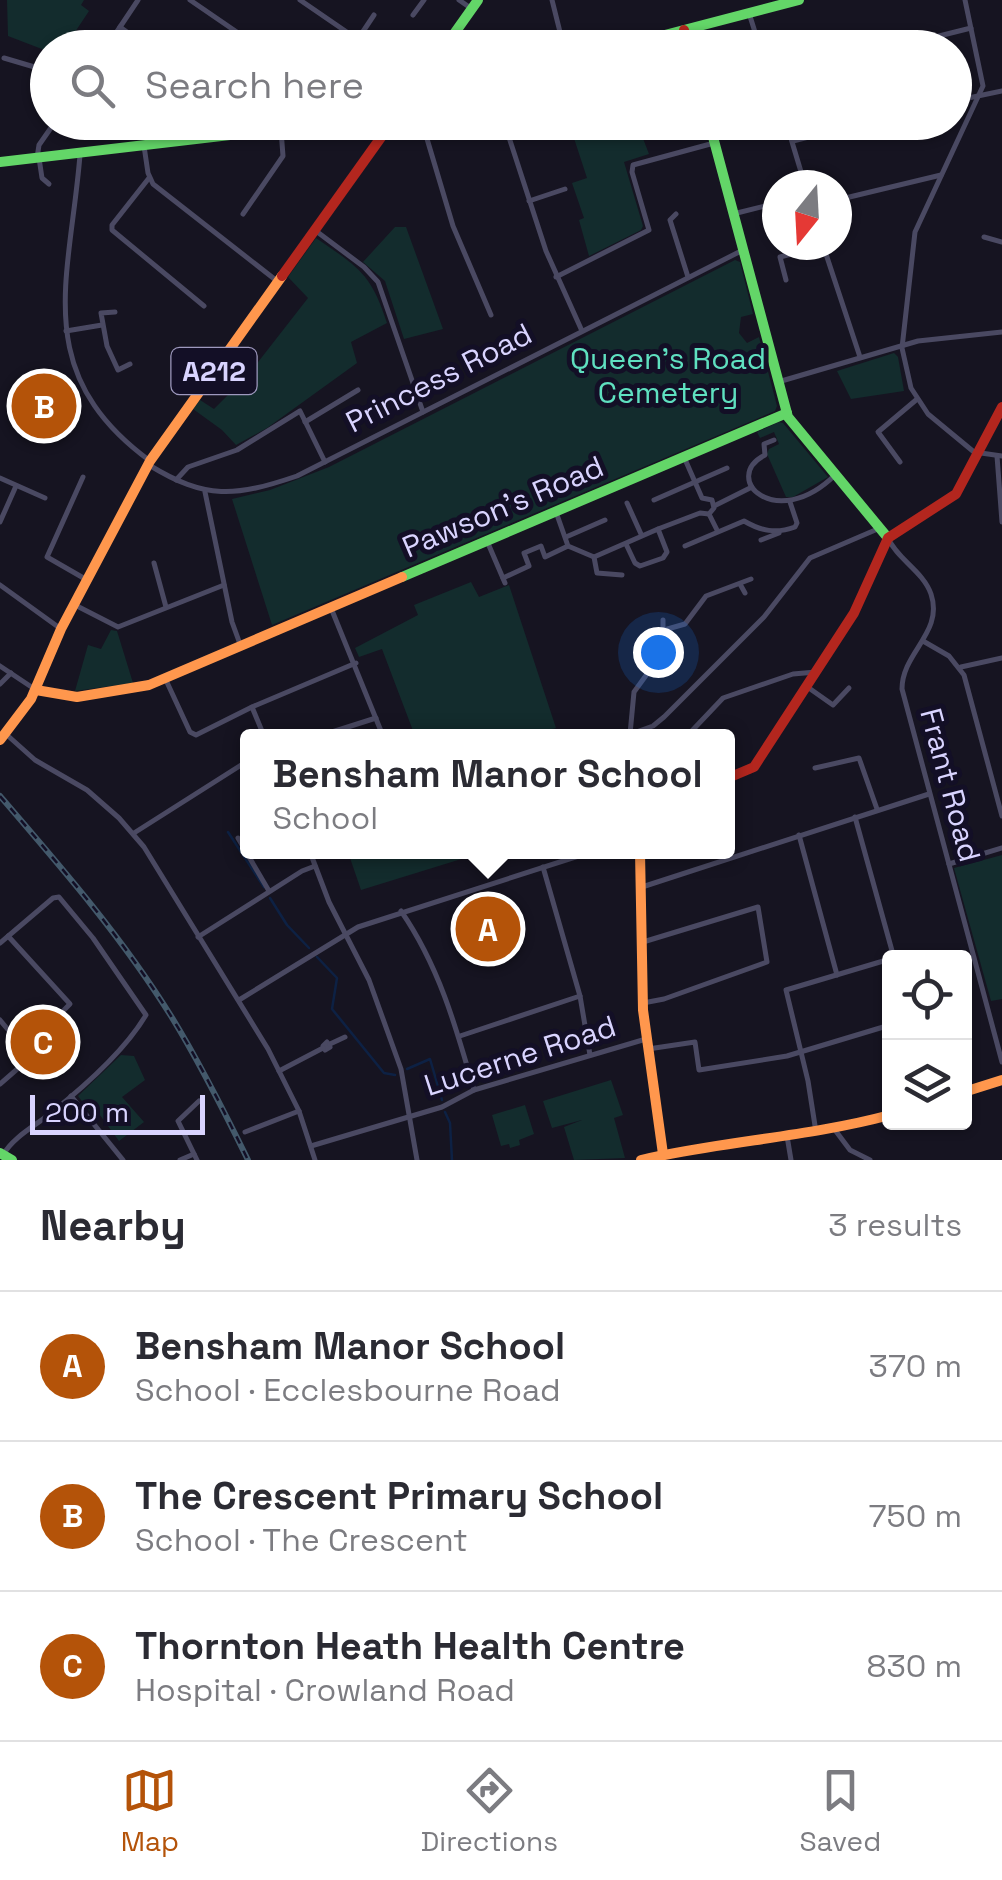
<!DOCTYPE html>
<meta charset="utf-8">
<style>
body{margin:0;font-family:"Space Grotesk",sans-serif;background:#f2f2f3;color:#2b2b33}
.controls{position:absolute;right:30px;bottom:30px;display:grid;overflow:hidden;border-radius:10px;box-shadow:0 2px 8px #0004}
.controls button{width:90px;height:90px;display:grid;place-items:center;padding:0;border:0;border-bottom:2px solid #e1e1e2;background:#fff;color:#2b2b33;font:50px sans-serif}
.compass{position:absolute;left:762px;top:170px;width:90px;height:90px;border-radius:50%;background:#fff;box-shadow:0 2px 8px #0004;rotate:198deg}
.scale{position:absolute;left:30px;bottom:25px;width:175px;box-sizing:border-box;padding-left:10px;border:5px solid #d9d4ff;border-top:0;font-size:28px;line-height:35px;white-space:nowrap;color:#d9d4ff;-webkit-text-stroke:8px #130f26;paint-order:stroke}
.you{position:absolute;left:658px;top:652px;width:35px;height:35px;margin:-25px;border:8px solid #fff;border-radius:50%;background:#1a73e8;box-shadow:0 0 0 15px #1a73e833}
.badge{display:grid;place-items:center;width:65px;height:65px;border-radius:50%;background:#b45309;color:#fff;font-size:32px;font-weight:700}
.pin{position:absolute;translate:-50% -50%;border:5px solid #fff;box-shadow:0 2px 10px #0006}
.popup{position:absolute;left:240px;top:729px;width:495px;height:130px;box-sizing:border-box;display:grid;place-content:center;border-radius:10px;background:#fff;filter:drop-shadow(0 2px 8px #0005);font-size:32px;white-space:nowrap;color:#7c7c81}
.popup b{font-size:38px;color:#2b2b33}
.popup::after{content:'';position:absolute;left:50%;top:100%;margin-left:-20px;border:20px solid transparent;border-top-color:#fff}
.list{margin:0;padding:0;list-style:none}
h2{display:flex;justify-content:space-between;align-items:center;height:130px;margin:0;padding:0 40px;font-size:42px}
h2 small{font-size:32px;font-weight:400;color:#7c7c81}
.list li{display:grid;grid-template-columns:65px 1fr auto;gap:30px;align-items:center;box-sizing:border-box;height:150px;padding:0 40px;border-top:2px solid #e1e1e2}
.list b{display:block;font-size:38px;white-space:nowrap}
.list p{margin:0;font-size:32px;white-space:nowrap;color:#7c7c81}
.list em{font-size:32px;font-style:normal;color:#7c7c81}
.icon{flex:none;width:55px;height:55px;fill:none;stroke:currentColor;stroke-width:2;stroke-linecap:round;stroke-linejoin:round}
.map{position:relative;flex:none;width:1002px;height:1160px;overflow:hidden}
.search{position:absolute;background:#fff;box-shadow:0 2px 8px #0004;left:30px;right:30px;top:30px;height:110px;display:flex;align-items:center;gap:25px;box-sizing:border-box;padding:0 35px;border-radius:55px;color:#7c7c81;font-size:38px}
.sheet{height:580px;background:#fff}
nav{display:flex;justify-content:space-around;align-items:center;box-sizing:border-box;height:140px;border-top:2px solid #e1e1e2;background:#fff;font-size:28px;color:#7c7c81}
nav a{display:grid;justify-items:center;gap:5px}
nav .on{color:#b45309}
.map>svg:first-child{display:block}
.green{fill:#132c2d}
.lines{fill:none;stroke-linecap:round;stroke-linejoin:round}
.stream{stroke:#0d2144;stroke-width:2.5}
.street{stroke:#4a4962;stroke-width:5}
.fast{stroke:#63d668;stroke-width:10}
.slow{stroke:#ff974d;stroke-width:10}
.jam{stroke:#b3261e;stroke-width:10}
.rail-casing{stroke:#43596b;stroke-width:6}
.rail{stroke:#130f26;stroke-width:2.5;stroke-dasharray:8;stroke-linecap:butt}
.labels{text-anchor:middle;stroke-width:10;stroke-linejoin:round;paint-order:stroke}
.shield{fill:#130f26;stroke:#9e99be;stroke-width:2.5}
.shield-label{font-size:28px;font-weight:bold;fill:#d9d4ff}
.park-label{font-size:30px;fill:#5fe0c0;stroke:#130f26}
.street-label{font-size:30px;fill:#d9d4ff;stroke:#130f26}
</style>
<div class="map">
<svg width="1002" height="1160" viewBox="0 0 1002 1160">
<rect width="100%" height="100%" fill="#161421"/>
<g class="green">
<polygon points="7,0 84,0 81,5 89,11 75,32 97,47 79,47 61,36 47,51 8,36"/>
<polygon points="569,123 637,123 649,154 624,162 643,226 641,230 589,256 579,220 584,218 572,183 587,178"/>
<polygon points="395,227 406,227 443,329 404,339 385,281 363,262"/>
<path d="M 316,238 C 358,267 371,273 387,323 L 351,342 L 357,363 L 267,428 L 236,445 L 222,430 L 193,409 L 200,400 L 214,409 L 248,375 L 308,298 L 288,277 Z"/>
<polygon points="735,260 740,262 753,314 741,317 739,333 747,343 759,337 777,406 775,411 272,625 232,499 270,490 329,467"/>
<polygon points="894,353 898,357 904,391 851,399 837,371"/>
<polygon points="779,422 783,423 828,477 793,497 786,497 767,454 769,449 779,444 774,432 760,438 757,432"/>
<polygon points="471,582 479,597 509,585 556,728 529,736 415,736 382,649 359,657 355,648 418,615 414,605"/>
<polygon points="111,630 117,631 133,683 75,691 88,645 101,649"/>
<polygon points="359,852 484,852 361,890 349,855"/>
<polygon points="1002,855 1002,999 991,1001 954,868"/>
<polygon points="121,1055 134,1056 145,1080 122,1097 144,1122 119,1141 97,1111 91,1113 78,1096"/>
<polygon points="611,1080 623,1115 614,1118 625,1158 574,1160 564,1127 582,1120 552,1128 543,1101"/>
<polygon points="525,1105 534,1134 519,1140 520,1145 510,1148 509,1144 501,1146 492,1115"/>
</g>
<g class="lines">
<g class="stream">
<polyline points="228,832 264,887"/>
<polyline points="270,898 287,925 309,948"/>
<polyline points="317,957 337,978 332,1009 384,1073 395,1075"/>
<polyline points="407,1069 430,1059 442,1100"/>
<polyline points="445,1112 450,1123 452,1160"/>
</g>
<g class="street">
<polyline points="190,0 260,48"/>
<polyline points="300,0 370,48"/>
<polyline points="459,0 472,9"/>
<polyline points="552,0 564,48"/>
<polyline points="965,0 983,86 915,232 902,348 911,388 928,414 974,452 1002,456"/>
<polyline points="749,13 760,48"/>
<polyline points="413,15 424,0"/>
<polyline points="120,27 149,48"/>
<polyline points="358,39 374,15"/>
<polyline points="106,48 138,0"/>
<polyline points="729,48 757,40"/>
<polyline points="891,48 971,28"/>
<polyline points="4,58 48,71"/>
<polyline points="37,80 39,70"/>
<polyline points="954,101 1002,91"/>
<polyline points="155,122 175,140"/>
<polyline points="422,122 453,226 491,315"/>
<polyline points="504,122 546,251 582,331"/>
<polyline points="743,122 744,127"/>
<polyline points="786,122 805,185"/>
<polyline points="793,141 867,122"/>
<polyline points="144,146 148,173 153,184 277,281"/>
<path d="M 80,155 C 70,279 29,372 150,461"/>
<polyline points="37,158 39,145 55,122"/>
<polyline points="39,158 42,178 49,184"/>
<polyline points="149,178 112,225 112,230 204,306"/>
<polyline points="837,200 941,175"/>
<polyline points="529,201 565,189"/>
<polyline points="243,214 283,156 281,130"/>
<polyline points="676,214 670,220 688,277"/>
<polyline points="733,214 777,203"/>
<polyline points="316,231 364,267 378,282 423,412"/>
<polyline points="984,237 1002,242"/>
<polyline points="823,245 860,357"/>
<polyline points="556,277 649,230 632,172 633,165 714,143"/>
<polyline points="786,280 780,257 822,246"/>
<polyline points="115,312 101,313 107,346 118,370 130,364"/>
<polyline points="66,331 102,325"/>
<polyline points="778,382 918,341 1002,332"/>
<polyline points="305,422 358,390"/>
<path d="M 774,440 L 764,444 L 765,455 C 720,478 776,533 835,475"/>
<polyline points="997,456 1002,522"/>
<polyline points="900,462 878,432 916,400"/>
<path d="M 149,465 C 206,500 235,497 297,476 L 743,250"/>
<polyline points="83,477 47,557 87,580"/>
<polyline points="0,478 45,498"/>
<polyline points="176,480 188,467 237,450 300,411 325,462"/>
<polyline points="205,492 232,622 240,644"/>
<polyline points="654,500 727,468"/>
<polyline points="627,503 641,534"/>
<polyline points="714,506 752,487"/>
<polyline points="556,512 568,546 594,557 658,529 667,552 663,558 640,566 635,563 626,544"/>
<polyline points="709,514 717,530"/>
<polyline points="0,522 16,486"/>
<polyline points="658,529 700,513 709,514 714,508 712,500 702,498 684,457"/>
<polyline points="566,537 605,520"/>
<path d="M 888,538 C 897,559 923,571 931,594 C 944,633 902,652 902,689 L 1002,1062"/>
<polyline points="761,540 779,533"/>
<polyline points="487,541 505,583"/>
<path d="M 685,546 L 744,521 C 761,531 776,534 795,527 L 797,523 L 790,502"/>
<polyline points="594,557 597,573 622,575"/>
<polyline points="154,563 166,607"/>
<polyline points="503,578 529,566 524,553 541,546 545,557 568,546"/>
<polyline points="740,584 745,593"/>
<polyline points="0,585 61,629"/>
<polyline points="75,605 118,627 224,585"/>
<polyline points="331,608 383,736"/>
<polyline points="664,630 685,624 706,596 751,579"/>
<polyline points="923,641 949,656 964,675 1002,816"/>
<polyline points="0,666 36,690"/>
<polyline points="961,667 1002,658"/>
<polyline points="165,678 190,732 196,735 252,707 356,663"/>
<polyline points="0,684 11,673"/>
<polyline points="806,686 833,705 849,688"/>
<polyline points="252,707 264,736"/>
<polyline points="630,734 634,692 663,652 663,620"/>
<polyline points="7,735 35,760 87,790 119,818 144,847 268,1049 299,1111 315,1160"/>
<polyline points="329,736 332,732 376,718"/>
<polyline points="625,736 653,726 664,717 764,617 810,558 880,528"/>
<polyline points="687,736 723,698 793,674 816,672"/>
<polyline points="815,768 859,758 877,809"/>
<polyline points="855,817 894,958"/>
<polyline points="134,833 246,762"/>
<polyline points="799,835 837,975"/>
<polyline points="238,838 269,891"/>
<polyline points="310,852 329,902 369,980 401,1069 417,1160"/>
<polyline points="949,864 1002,848"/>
<polyline points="543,867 580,996 590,1055"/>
<polyline points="642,887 929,794"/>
<path d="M 401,911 C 439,966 456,1027 474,1090"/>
<polyline points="8,936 70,1004 64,1010"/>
<polyline points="198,937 302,871 315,866"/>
<path d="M 0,943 L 53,898 L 59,897 L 93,938 L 146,1015 C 124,1052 85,1086 51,1113 C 35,1126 13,1137 3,1155"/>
<polyline points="239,1000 358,927 591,852"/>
<polyline points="643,1003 664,999 767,962 758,907 643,942"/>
<polyline points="0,1020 31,1057 0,1084"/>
<polyline points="460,1036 580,996"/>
<polygon points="327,1042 330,1047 325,1050 323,1046"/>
<polyline points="330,1044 345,1037"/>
<polyline points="648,1049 695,1042 699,1070 787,1056 890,1025"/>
<polyline points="279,1071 323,1048"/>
<polyline points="71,1096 123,1160"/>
<polyline points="835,1130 850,1150 870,1160"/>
<polyline points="245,1132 299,1111"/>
<polyline points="816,1132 808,1081 786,990 890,959"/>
<polyline points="787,1136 791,1160"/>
<polyline points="311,1146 442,1107 474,1090 646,1039"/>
<polyline points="180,1160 194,1154"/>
<polyline points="197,1160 178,1121 199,1101"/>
</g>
<g class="fast">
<polyline points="444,48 478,0"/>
<polyline points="615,48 799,0"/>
<polyline points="709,122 788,417 888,538"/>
<polyline points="0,162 265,131 316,122"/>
<polyline points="402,577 787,413"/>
<polyline points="0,1153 12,1160"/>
</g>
<g class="slow">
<polyline points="36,690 77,697 149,685 402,577"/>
<polyline points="0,740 31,699 61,629 150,461 282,276"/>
<polyline points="640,852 643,1010 663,1154"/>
<polyline points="964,1092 1002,1080"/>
<path d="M 641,1160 C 723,1141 808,1137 890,1115"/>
</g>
<g class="jam">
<polyline points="684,30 689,48"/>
<polyline points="282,276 392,122"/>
<polyline points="728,778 754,767 854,613 888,538 956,494 1002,407"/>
</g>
<defs>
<path id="rail" d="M 0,796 C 61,867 122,937 171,1016 C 200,1063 224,1111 248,1160"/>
</defs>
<use href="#rail" class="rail-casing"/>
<use href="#rail" class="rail"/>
</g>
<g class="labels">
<rect class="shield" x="171.5" y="348" width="85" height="46" rx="8"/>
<g class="shield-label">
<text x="214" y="381">A212</text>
</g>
<g class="park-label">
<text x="668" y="369">Queen's Road<tspan x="668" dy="34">Cemetery</tspan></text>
</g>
<g class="street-label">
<text transform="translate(439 378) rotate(-27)" y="10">Princess Road</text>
<text transform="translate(503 507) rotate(-23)" y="10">Pawson's Road</text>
<text transform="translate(950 785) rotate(75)" y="10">Frant Road</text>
<text transform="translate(520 1056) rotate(-18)" y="10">Lucerne Road</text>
</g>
</g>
</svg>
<div class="controls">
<button><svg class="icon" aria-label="locate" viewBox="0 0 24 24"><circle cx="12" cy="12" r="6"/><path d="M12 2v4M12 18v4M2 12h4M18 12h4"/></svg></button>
<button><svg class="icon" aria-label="layers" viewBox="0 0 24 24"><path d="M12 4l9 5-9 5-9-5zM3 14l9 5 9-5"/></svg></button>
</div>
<svg class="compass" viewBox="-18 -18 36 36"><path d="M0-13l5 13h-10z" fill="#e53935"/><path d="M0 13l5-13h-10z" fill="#7c7c81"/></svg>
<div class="scale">200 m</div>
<div class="you"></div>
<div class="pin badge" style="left:488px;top:929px">A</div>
<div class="popup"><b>Bensham Manor School</b>School</div>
<div class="pin badge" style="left:44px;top:406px">B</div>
<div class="pin badge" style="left:43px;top:1042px">C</div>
<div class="search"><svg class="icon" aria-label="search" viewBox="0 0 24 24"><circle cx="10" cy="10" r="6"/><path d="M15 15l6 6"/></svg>Search here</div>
</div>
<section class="sheet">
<h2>Nearby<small>3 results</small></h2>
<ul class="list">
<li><span class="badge">A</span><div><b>Bensham Manor School</b><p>School · Ecclesbourne Road</p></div><em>370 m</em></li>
<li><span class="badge">B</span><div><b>The Crescent Primary School</b><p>School · The Crescent</p></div><em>750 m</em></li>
<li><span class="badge">C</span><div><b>Thornton Heath Health Centre</b><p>Hospital · Crowland Road</p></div><em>830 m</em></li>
</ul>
</section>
<nav>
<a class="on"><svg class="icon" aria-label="map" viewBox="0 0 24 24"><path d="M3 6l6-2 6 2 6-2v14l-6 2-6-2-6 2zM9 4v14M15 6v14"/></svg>Map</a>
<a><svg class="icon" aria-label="directions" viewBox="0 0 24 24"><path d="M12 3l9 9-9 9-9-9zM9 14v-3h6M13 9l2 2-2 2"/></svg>Directions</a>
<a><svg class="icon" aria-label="saved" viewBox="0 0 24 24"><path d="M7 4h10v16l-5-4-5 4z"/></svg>Saved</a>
</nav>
